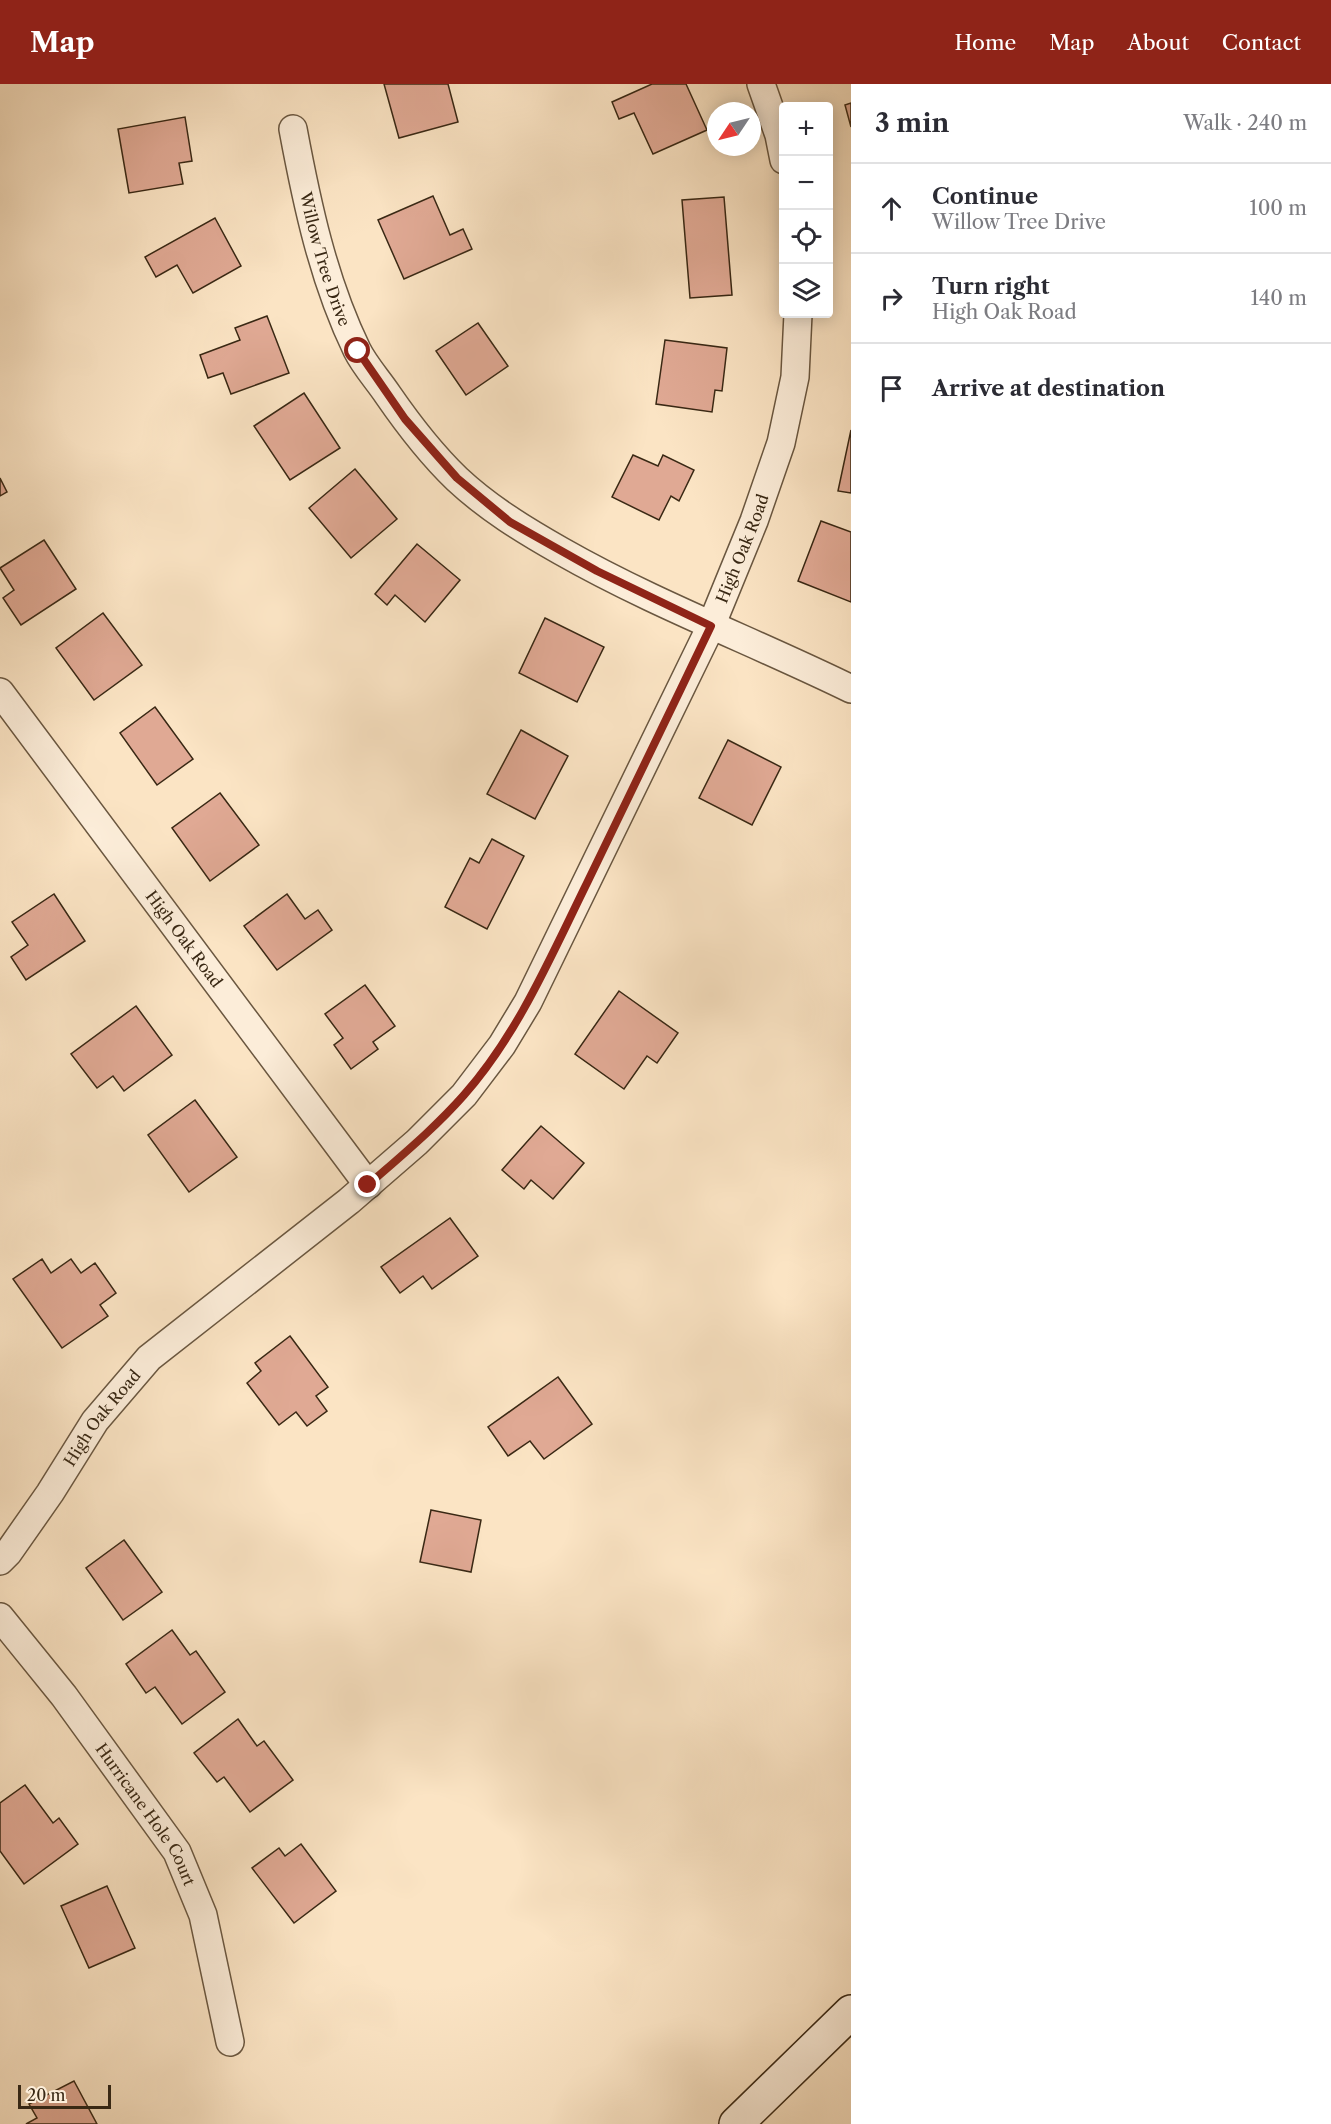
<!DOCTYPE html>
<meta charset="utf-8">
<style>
body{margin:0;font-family:"Libre Caslon Text",serif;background:#f2f2f3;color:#2b2b33}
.controls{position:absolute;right:18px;top:18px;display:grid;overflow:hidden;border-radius:6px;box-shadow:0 3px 15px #0003}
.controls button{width:54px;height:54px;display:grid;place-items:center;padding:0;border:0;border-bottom:2px solid #e1e1e2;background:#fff;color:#2b2b33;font:30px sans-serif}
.compass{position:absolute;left:707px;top:18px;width:54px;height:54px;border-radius:50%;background:#fff;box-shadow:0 3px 15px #0003;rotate:235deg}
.scale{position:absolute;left:18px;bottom:15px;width:93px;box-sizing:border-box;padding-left:6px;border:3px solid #392814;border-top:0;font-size:16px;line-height:21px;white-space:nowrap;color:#392814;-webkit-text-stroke:4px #fcedd9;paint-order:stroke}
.stop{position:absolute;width:18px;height:18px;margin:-14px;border:4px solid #8f2418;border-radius:50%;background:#fff}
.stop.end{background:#8f2418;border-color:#fff;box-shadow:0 2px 6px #0008}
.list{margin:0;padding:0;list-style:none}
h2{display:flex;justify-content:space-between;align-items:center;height:78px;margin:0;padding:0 24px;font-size:26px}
h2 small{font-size:20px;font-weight:400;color:#7c7c81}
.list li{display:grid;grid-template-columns:39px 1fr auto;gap:18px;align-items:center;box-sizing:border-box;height:90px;padding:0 24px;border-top:2px solid #e1e1e2}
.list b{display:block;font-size:22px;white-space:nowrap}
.list p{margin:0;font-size:20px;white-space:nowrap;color:#7c7c81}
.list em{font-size:20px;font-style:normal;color:#7c7c81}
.icon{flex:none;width:33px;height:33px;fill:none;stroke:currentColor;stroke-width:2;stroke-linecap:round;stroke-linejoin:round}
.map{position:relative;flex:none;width:851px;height:2040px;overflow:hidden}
header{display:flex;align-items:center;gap:36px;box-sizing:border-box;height:84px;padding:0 30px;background:#8f2418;color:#fff}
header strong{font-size:28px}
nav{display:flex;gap:33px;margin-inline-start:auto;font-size:21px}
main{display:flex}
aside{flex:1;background:#fff}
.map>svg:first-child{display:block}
.building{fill:#e0a994;stroke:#392814;stroke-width:1.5}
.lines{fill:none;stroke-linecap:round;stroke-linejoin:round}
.minor-casing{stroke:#6a5740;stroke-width:30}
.secondary-casing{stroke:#392814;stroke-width:36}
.minor{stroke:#fcedd9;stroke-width:27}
.secondary{stroke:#fcedd9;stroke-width:33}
.route{stroke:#8f2418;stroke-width:8}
.labels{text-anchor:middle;stroke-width:6;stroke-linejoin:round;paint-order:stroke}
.street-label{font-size:16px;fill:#392814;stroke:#fcedd9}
</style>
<header>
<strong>Map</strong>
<nav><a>Home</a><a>Map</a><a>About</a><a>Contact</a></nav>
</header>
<main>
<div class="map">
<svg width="851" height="2040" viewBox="0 0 851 2040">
<rect width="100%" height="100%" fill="#fbe4c4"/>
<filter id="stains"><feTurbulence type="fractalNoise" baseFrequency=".00333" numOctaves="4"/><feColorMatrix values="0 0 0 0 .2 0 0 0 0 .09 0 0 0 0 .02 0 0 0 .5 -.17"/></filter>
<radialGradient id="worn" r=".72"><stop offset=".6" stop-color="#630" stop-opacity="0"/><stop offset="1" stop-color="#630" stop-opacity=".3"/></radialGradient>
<g class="building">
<polygon points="384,0 448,0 458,38 399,54"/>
<polygon points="652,0 686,0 707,46 653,70 634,29 619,35 612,18"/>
<polygon points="851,19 851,43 845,21"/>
<polygon points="185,33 192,77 179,79 183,100 129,109 118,45"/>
<polygon points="433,112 450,151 463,145 472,165 404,195 378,136"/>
<polygon points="724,113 732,211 690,214 682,116"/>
<polygon points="215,134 241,182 193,209 177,181 156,193 145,173"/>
<polygon points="267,232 289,289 231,310 223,289 208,294 200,271 240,256 235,244"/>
<polygon points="478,239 508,282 466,311 436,267"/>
<polygon points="665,256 727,264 722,307 715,306 712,328 656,320"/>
<polygon points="304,309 340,364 290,396 254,342"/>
<polygon points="851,346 851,409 838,407"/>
<polygon points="633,371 658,382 663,371 694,386 679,417 671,412 659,436 612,413"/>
<polygon points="355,385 397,435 351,474 309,424"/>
<polygon points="0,394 7,408 0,412"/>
<polygon points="821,437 851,448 851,518 798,497"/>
<polygon points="44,456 76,505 21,541 3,514 14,506 0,484"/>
<polygon points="417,460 460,496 425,538 395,511 387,521 375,510"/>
<polygon points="103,529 142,581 94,616 56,564"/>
<polygon points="545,534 604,563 577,618 519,589"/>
<polygon points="155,623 193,675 157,701 120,649"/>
<polygon points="521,646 568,672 535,735 487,710"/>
<polygon points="728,656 781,683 752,741 699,714"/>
<polygon points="220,709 259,761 210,797 172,744"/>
<polygon points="492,755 524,772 487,845 445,823 470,774 479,779"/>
<polygon points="54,810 85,857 26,896 11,873 28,861 12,838"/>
<polygon points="287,810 305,835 318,826 332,846 277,886 244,842"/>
<polygon points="365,901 395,942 373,958 378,965 351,985 334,961 343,954 325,930"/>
<polygon points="619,907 678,949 657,979 647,972 624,1005 575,970"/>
<polygon points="136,922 172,971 124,1007 113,992 97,1004 71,970"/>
<polygon points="195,1016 237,1073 189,1108 148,1051"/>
<polygon points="541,1042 584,1079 553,1115 531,1096 524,1105 502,1086"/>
<polygon points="450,1134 478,1172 432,1205 423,1192 400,1209 381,1183"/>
<polygon points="42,1175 51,1189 71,1175 81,1189 95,1179 116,1209 100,1221 108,1232 62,1264 13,1195"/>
<polygon points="290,1252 328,1303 316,1312 327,1327 307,1342 296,1328 279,1341 247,1299 261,1287 255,1279"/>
<polygon points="558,1293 592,1340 544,1375 530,1357 508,1372 488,1343"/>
<polygon points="431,1426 481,1436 471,1488 420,1478"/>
<polygon points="124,1456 162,1508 123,1536 86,1484"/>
<polygon points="172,1546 190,1571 196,1567 225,1608 182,1640 155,1603 146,1609 126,1580"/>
<polygon points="238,1635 257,1662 264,1657 293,1696 250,1728 224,1693 217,1698 194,1669"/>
<polygon points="25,1701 53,1739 59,1734 78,1760 24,1800 0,1767 0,1719"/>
<polygon points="301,1760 336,1807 294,1839 252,1784 279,1764 285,1772"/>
<polygon points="107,1802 135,1864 89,1884 61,1822"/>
<polygon points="74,1997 97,2040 26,2040 37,2034 29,2020"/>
</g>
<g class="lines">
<defs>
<g id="minor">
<polyline points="761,0 779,51 784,76"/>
<path id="s1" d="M 293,45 C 307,120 323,196 357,266 C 365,282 378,296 388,311 C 408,340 431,370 457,395 C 488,424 524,446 561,467 C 654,520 755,558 851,605"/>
<path id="s2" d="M 0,608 L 368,1101"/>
<path id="s3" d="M 0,1477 L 8,1469 L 50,1409 L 95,1337 L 149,1274 L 349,1117 L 417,1058 L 464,1011 L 502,961 L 528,918 L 711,542 L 754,437 L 781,359 L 795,293 L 798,230"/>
<path id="s4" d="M 0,1533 L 64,1612 L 177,1768 L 203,1831 L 230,1958"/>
</g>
<polyline id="secondary" points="736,2040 851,1928"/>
</defs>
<use href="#minor" class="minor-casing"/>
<use href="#secondary" class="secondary-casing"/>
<use href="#minor" class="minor"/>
<use href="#secondary" class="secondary"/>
</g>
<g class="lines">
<path class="route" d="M 358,267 L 405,335 L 457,394 L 510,438 L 597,487 L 711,542 C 670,628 628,714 587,799 C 551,872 518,950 464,1011 C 435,1044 401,1072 368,1101"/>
</g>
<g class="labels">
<g class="street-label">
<text dy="6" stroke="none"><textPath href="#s1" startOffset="134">Willow Tree Drive</textPath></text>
<text dy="6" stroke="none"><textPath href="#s3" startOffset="1278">High Oak Road</textPath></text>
<text dy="6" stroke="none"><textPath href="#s2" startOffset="308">High Oak Road</textPath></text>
<text dy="6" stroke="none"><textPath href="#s3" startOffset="176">High Oak Road</textPath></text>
<text dy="6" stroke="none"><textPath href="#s4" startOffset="246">Hurricane Hole Court</textPath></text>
</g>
</g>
<rect width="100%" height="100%" filter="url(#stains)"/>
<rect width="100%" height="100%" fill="url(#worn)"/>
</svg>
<div class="controls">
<button>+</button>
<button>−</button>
<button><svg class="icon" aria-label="locate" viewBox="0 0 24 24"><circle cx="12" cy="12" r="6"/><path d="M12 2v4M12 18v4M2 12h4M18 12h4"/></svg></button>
<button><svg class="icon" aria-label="layers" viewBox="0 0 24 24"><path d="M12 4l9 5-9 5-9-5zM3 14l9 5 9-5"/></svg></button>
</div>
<svg class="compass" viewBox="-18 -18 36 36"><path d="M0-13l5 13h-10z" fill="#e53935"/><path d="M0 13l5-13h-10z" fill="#7c7c81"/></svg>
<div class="scale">20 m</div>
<div class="stop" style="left:358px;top:267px"></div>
<div class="stop end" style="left:368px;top:1101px"></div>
</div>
<aside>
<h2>3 min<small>Walk · 240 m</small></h2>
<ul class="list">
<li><svg class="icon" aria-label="ahead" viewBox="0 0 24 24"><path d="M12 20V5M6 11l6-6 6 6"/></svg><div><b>Continue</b><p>Willow Tree Drive</p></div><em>100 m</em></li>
<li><svg class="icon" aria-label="right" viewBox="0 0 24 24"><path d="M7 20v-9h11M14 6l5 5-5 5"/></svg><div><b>Turn right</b><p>High Oak Road</p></div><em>140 m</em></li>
<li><svg class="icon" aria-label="arrive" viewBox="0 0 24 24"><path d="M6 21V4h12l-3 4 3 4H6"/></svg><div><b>Arrive at destination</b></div></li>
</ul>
</aside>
</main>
